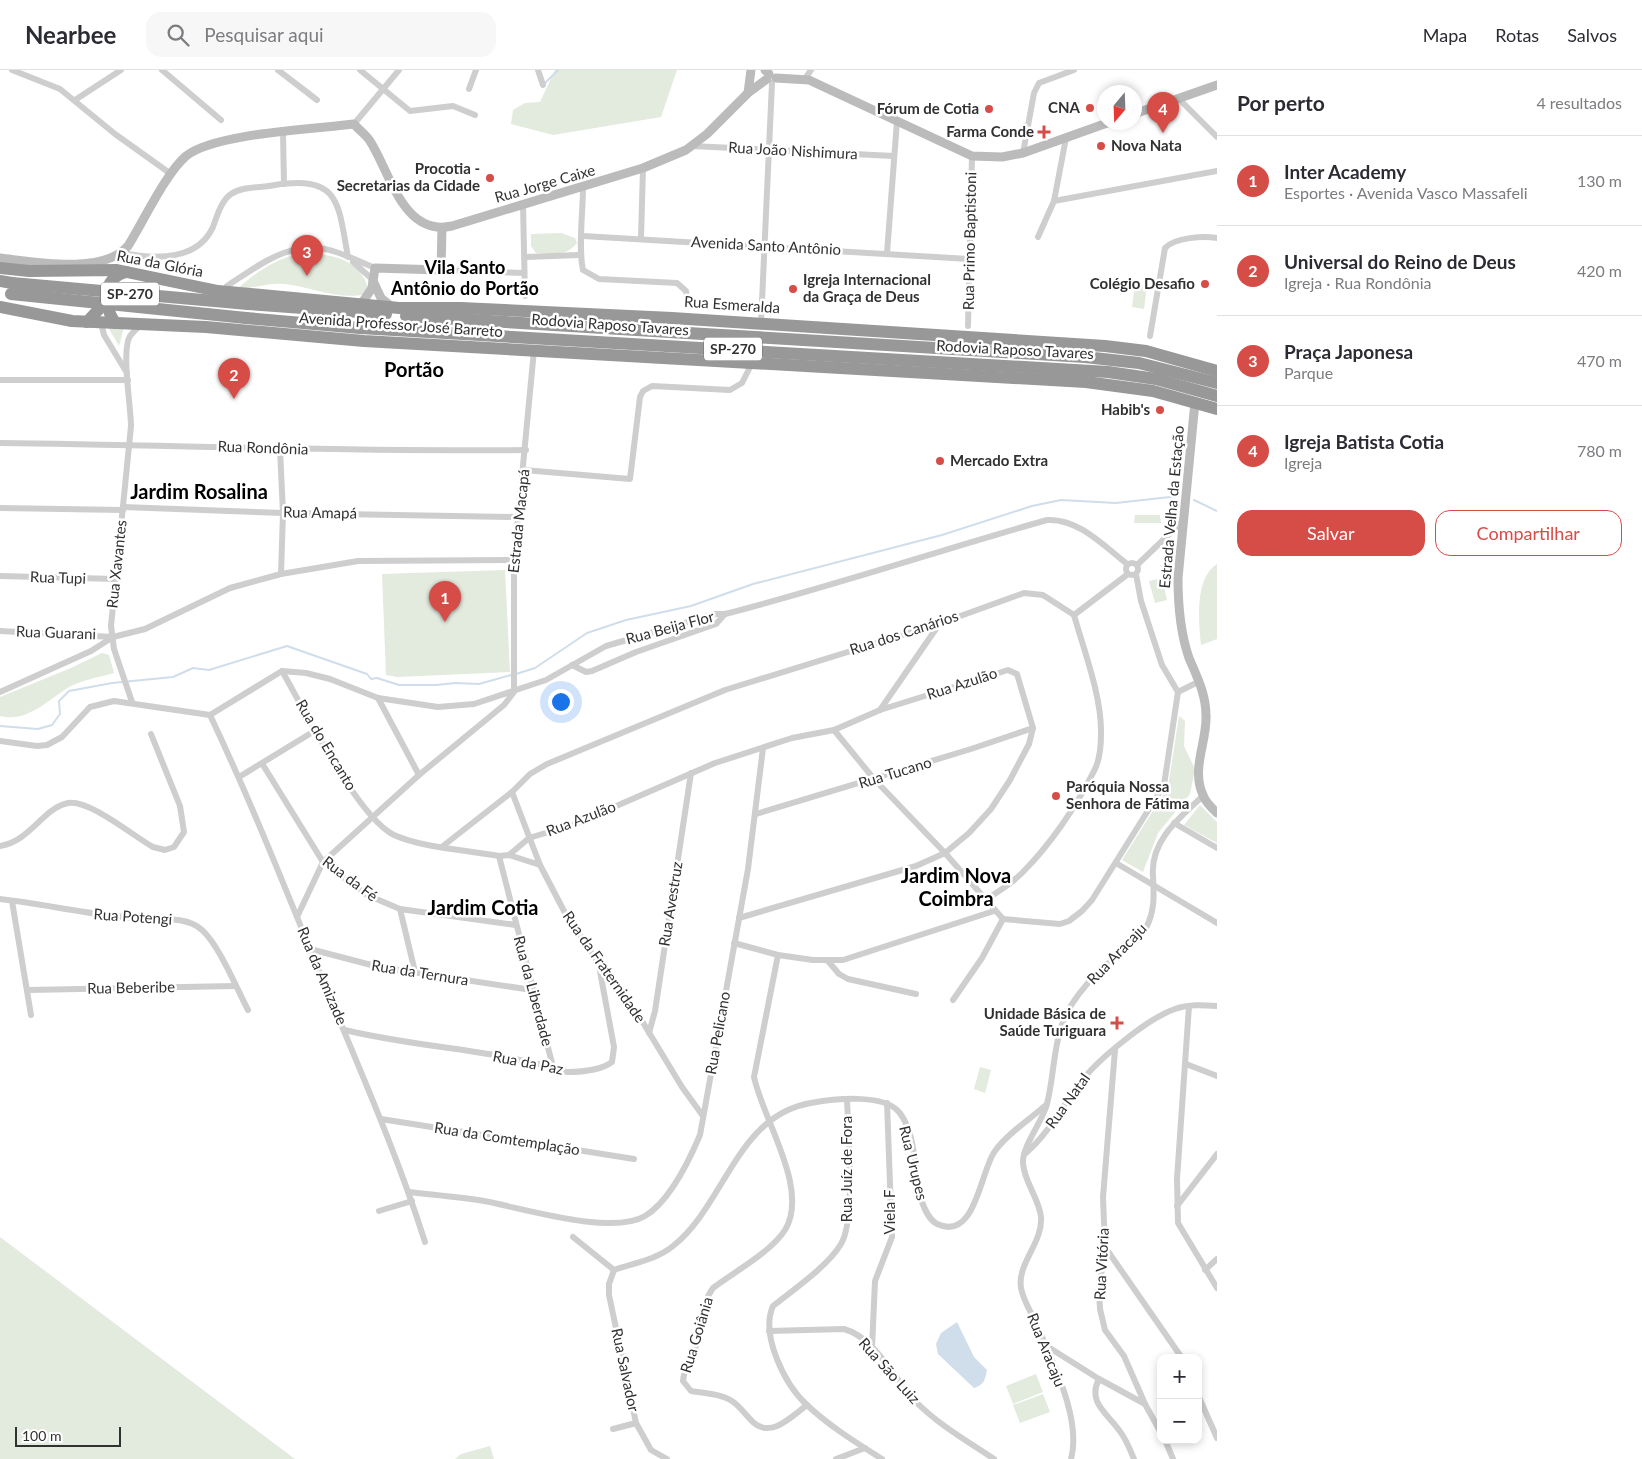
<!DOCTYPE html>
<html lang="pt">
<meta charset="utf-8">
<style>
body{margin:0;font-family:Lato,sans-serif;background:#f7f7f7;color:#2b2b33}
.controls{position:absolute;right:15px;bottom:15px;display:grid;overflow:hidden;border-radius:10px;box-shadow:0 2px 8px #0003}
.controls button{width:45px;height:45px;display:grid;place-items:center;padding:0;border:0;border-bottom:1px solid #e1e1e2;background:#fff;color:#2b2b33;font:25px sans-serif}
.compass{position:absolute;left:1097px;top:15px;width:45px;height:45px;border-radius:50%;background:#fff;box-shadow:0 2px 8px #0003;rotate:199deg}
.scale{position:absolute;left:15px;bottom:12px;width:106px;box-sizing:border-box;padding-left:5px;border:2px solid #313131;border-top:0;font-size:14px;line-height:18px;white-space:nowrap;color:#313131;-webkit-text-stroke:4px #fff;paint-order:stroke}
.you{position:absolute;left:560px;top:631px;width:18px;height:18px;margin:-12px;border:4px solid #fff;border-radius:50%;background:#1a73e8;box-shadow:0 0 0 8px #1a73e833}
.badge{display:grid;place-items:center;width:32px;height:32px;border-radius:50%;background:#d64c46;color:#fff;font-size:16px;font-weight:700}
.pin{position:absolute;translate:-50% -41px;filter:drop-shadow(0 1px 2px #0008)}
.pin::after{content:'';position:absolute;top:26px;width:18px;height:15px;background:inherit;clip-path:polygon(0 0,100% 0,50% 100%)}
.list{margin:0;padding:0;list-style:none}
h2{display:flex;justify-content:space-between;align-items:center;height:65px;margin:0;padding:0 20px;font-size:21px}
h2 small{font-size:16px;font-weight:400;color:#7c7c81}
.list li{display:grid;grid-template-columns:32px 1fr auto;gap:15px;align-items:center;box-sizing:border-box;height:90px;padding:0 20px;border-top:1px solid #e1e1e2}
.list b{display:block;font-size:19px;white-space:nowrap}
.list p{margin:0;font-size:16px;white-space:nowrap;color:#7c7c81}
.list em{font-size:16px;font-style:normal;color:#7c7c81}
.actions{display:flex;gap:10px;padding:15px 20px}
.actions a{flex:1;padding:11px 0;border:1px solid #d64c46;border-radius:15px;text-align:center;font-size:18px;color:#d64c46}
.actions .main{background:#d64c46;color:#fff}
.icon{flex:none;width:28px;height:28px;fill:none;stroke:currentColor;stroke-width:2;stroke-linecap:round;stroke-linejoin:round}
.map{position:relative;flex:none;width:1217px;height:1389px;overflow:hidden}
header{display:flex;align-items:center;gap:30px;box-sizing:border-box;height:70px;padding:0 25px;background:#fff;border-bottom:1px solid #e1e1e2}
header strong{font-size:24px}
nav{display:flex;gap:28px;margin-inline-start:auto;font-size:18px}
.search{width:350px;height:45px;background:#f7f7f7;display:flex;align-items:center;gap:12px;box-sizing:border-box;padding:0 18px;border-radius:15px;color:#7c7c81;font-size:19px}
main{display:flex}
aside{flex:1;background:#fff}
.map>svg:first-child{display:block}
.green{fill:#e3eade}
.water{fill:#d0ddea}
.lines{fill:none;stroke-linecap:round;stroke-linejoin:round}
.stream{stroke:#d0ddea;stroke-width:2}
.street{stroke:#cecece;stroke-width:6}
.secondary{stroke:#bbb;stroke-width:9}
.highway{stroke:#989898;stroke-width:12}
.highway-bridge{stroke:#989898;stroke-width:12}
.poi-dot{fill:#d64c46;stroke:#fff;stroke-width:2}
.labels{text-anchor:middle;stroke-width:5;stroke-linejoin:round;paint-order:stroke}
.shield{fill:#fff;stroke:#6f6f6f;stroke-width:1}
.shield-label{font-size:14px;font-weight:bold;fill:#313131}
.poi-label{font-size:15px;font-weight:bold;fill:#313131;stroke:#fff;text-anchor:end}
.street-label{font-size:15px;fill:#313131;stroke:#fff}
.quarter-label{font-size:18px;font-weight:bold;fill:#000;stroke:#fff}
.district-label{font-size:20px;font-weight:bold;fill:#000;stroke:#fff}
</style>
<header>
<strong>Nearbee</strong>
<div class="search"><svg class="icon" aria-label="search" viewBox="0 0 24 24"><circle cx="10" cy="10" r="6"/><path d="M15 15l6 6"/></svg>Pesquisar aqui</div>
<nav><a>Mapa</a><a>Rotas</a><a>Salvos</a></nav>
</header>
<main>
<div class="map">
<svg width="1217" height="1389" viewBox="0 0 1217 1389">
<rect width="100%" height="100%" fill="#fff"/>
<g class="green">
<polygon points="555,0 677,0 661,47 553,65 511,54 513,40 525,33 540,32"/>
<path d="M 561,163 L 575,168 L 577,173 C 566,187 552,184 536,183 L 531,176 L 531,164 Z"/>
<path d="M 297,184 C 325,183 359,186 368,218 L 365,224 C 341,231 308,216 284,214 C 269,212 252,219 237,219 C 256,202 273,191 297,184 Z"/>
<polygon points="1135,214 1147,216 1144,239 1132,237"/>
<polygon points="108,257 124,257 119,276"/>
<polygon points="1135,445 1160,445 1161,453 1134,453"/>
<path d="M 1217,494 L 1217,569 L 1201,575 C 1199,551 1194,509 1217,494 Z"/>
<polygon points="505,500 510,602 397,607 386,605 382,504"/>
<polygon points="1162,508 1167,530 1155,533 1149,511"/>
<path d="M 102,583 L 109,585 L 114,603 C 100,607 82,610 69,617 C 48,630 27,653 0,646 L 0,627 L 71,598 Z"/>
<polygon points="1179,646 1185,651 1184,676 1195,699 1190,724 1158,763 1143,802 1122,790 1168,717"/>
<polygon points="1200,735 1217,752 1217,773 1184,755"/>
<polygon points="980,997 991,1000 985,1023 974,1019"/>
<polygon points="0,1167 295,1389 0,1389"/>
<polygon points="1036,1304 1043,1322 1013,1334 1006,1316"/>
<polygon points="1043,1324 1050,1342 1020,1353 1013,1335"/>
<polygon points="490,1376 494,1389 455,1389 461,1384"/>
</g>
<path class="water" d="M 957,1252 L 974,1287 L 987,1300 C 985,1310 984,1315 974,1318 L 938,1284 L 936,1274 L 941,1263 Z"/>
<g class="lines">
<g class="stream">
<polyline points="545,13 558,0"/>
<polyline points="1194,430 1217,441"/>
<polyline points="516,604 535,598 587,563 626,550 691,536 753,514 942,465 1032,436 1061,430 1116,433 1179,426"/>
<polyline points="0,656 38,659 52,655 60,644 59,631 69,621 112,613 173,607 193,598 209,600 287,576 367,604 371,609 377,608 399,615 436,615 455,613 479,614 511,605"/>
</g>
<g class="street">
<polyline points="12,0 60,19 115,64 171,104"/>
<polyline points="162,0 221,50"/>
<polyline points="278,0 317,30"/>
<polyline points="360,0 410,41 453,36 475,45"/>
<polyline points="538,0 543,15"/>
<polyline points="804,10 811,0"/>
<polyline points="469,19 476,0"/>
<polyline points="1178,28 1217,67"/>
<polyline points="75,30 121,0"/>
<polyline points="354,54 399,0"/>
<polyline points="283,63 284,114"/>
<polyline points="692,76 894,86"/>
<polyline points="1023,83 1034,23 1039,13 1074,0"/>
<path d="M 583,118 C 583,142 578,178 583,200 L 599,209 L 677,213 L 686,221 L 688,233"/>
<polyline points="1054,131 1217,101"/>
<polyline points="523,134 525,226"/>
<polyline points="583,166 969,189"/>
<polyline points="1038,167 1054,131 1066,68"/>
<polyline points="641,168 643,98"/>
<path d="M 122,183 C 153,189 197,192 213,157 C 217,146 221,131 231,124 C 243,116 261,118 275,115 C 341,105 338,134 348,187"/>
<polyline points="887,183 897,51"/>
<polyline points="526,187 579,185"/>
<polyline points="353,192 372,209"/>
<polyline points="441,200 524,203"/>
<path d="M 227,216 C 261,194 293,167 336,182 C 349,186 362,193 375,198"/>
<polyline points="101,253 104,265 127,303"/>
<polyline points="761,253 772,13"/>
<polyline points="968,256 972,86"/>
<path d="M 1150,266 L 1165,178 C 1175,167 1204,166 1217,168"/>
<polyline points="0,310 128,310"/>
<path d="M 0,373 C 175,375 350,382 526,380"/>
<polyline points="280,379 283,443 281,504"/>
<polyline points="524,400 630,409 640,327 643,321 652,316 730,320 742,313 752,293"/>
<polyline points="123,437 283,443 517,447"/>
<polyline points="0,438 123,440"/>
<circle cx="1132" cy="499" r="6"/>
<polyline points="1137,495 1183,451"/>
<polyline points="0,506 116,509"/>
<polyline points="1074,545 1128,504"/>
<polyline points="0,561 113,567"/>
<polyline points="572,595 586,602 592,601 636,582 716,554 725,544"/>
<path d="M 282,601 C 304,639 358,748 394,765 C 423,778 467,780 499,786 L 509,785 L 540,795 L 564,841 L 599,894 L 639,946 L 682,1017 L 703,1046"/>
<polyline points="0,622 91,581 113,567 145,559 230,518 281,504 358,491 514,490"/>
<polyline points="1178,622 1200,611"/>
<polyline points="378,628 419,705"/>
<path d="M 132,632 L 114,579 L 111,556 L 131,356 C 131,337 121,281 130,266 C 133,262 137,258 141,255"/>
<polyline points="880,640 940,553"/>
<path d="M 210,645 C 246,721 278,800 310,879 C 349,976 393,1071 425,1172"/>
<polyline points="834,660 874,709 945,783 1003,849 1060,854 1069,851 1082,841 1092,830 1164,715 1178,622 1162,595 1141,531 1136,504"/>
<path d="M 0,671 L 37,676 L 47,675 L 62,667 L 90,637 L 114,631 L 210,645 L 282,601 L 306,603 L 330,609 L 378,628 L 438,637 L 474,634 L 546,610 L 606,576 L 715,544 L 725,544 C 834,516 940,480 1047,450 C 1078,448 1104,476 1127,494"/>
<polyline points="263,695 323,792 367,825 400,839 516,855"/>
<polyline points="239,707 316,660"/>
<polyline points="512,722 540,795"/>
<polyline points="756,744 971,679 1033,658"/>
<polyline points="1174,753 1217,778"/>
<path d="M 0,776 C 18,773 29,761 42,749 C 49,742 57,735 68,733 C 89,729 133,766 153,777 L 165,780 L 174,777 L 184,762 L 180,736 L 151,664"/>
<path d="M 443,776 L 512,722 L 530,704 L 547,694 L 725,620 L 941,553 L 1024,523 L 1043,525 L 1074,545 C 1084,581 1102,627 1101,664 C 1101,676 1100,690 1094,701 C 1076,737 1050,775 1022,803 C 1011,814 998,822 985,830"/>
<polyline points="509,785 529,768 575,754 715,693 792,668 834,660 880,640 1008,600 1017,604 1033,658 1029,674 1010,710 991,739 969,763 945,783 916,796 739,848"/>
<polyline points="499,786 553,997"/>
<polyline points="1116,793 1217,853"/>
<path d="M 0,829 C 52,835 98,847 151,849 C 168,849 189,848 202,860 C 219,875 237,919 248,940"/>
<polyline points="12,831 31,945"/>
<polyline points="400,839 415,902"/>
<polyline points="297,847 323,792 419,705 504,635 514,622 514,490 534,280"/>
<polyline points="734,873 778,885 813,890 843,890 994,841"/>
<polyline points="310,879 379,897 532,920"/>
<path d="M 778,885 L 754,1007 C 763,1050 810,1119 785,1160 C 771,1182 734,1202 713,1218 C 700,1235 704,1255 697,1274 C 692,1287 684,1297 683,1311 L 691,1321 C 705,1323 721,1324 732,1331 C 741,1337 746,1346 754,1353 C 772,1368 792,1346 807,1335"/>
<polyline points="828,891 839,904 848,909 916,924"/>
<polyline points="28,920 235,916"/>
<polyline points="953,930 982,888 1003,849"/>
<polyline points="1189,936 1177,1109 1178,1153 1217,1218"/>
<path d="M 345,960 C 418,978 495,979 567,1002 C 581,1002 601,1000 612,992 L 614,977 L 599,896"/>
<polyline points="649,963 655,941 691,703"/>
<polyline points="1115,980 1103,1127 1105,1177 1099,1220 1100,1239 1105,1260 1124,1286 1145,1334 1161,1363"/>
<polyline points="1186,994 1217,1006"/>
<path d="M 847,1029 C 848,1062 856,1149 841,1174 C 827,1197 794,1219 773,1236 C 760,1265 785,1315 807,1335 C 829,1356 857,1373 882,1389"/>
<polyline points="381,1049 634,1089"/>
<path d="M 1026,1083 C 1048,1064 1062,1037 1080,1013 C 1097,990 1148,948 1175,939 C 1189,934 1203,935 1217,936"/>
<path d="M 409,1122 C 434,1125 459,1127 484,1131 C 522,1138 612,1166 645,1146 C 670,1131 689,1091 700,1065 L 748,799 L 763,678"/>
<polyline points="1177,1136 1217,1084"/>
<polyline points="379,1141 412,1131"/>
<polyline points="573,1167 614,1200"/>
<polyline points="1105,1177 1182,1288"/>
<path d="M 614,1200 C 633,1193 656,1190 673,1176 C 725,1135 737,1045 811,1033 C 833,1029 883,1023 899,1042 C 908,1053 912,1070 914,1084 C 917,1099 918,1114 921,1129 C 924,1138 928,1149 937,1154 C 976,1172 980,1101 995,1081 C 1007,1064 1030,1049 1046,1035"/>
<polyline points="614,1200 609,1214 609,1225 636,1353 651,1380 667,1389"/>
<polyline points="1205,1200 1217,1189"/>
<path d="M 769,1261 L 844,1259 C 876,1268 894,1309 916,1332 C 939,1355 967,1371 994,1389"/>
<polyline points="1045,1275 1099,1309 1145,1334"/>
<polyline points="872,1278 875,1211 892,1167 887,1033"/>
<path d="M 1099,1309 C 1087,1332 1107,1343 1119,1360 C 1126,1369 1130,1379 1134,1389"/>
<polyline points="1198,1325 1217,1368"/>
<polyline points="613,1359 636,1353"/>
<polyline points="1165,1370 1173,1389"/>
<polyline points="836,1389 865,1378"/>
<path d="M 1071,1389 C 1082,1349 1052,1291 1036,1253 C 1031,1242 1023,1230 1021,1218 C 1017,1193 1043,1173 1041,1147 C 1039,1128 1024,1112 1023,1093 C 1022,1076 1042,1053 1047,1034 C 1057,994 1051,959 1079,924 C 1085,916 1092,908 1099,901 C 1114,887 1135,876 1146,858 C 1155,841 1154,825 1153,806 C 1150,771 1179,748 1203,726"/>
</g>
<g class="secondary">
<polyline points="765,0 769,4"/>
<polyline points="776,8 809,10 972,86 1002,87 1023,83 1110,52"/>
<polyline points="748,23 751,0"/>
<polyline points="1134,44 1217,15"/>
<path d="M 0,188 C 35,192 103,205 128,176 C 143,152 166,103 186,86 C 215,63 315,59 354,54 C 359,60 366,65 370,71 C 390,102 403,167 452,156 L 643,98 L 686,80 L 707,64 L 748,23 L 767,9"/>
<polyline points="373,211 381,228 392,237"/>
<polyline points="362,233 372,218 375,198 441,200 442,158"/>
<path d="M 1195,332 L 1178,508 C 1178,535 1180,562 1189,588 C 1197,607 1206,624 1206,646 C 1207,672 1191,699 1203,725 C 1205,732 1212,738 1217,743"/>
</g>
<g class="highway">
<polyline points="0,198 29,201 117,200 218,221 399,238 461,238 672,248 1105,276 1146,281 1217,301"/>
<polyline points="0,211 12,213"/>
<polyline points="248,234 386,244"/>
<polyline points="0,237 72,251 206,257 364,271 1086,312 1153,321 1217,339"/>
<polyline points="406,246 1085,287 1139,293 1217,313"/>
<polyline points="246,248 360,258 1108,302 1156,309 1217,326"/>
<polyline points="87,252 100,238"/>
<path d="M 115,253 C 103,235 102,208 126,202"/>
</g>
<g class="highway-bridge">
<polyline points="12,213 248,234"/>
<polyline points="11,224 246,248"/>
</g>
</g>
<g class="poi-dot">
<circle cx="1090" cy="38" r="5"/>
<circle cx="989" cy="39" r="5"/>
<path d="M1041.5 54.5h5v5h5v5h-5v5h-5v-5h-5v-5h5z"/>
<circle cx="1101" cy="76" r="5"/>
<circle cx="490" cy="108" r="5"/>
<circle cx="1205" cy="214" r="5"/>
<circle cx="793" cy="219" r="5"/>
<circle cx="1160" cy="340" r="5"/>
<circle cx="940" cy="391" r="5"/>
<circle cx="1056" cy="726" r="5"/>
<path d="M1114.5 945.5h5v5h5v5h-5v5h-5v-5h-5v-5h5z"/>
</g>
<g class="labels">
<g class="shield">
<rect x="101" y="212.5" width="58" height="23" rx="4"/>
<rect x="704" y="267.5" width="58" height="23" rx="4"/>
</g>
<g class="shield-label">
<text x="130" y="229">SP-270</text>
<text x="733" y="284">SP-270</text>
</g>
<g class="poi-label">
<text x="1080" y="43">CNA</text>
<text x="979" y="44">Fórum de Cotia</text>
<text x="1034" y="67">Farma Conde</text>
<text x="1111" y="81" text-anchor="start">Nova Nata</text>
<text x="480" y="104">Procotia -<tspan x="480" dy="17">Secretarias da Cidade</tspan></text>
<text x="803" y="215" text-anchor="start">Igreja Internacional<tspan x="803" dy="17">da Graça de Deus</tspan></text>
<text x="1195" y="219">Colégio Desafio</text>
<text x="1150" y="345">Habib's</text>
<text x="950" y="396" text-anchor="start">Mercado Extra</text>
<text x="1066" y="722" text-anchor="start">Paróquia Nossa<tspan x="1066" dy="17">Senhora de Fátima</tspan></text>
<text x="1106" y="949">Unidade Básica de<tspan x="1106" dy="17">Saúde Turiguara</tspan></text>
</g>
<g class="street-label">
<text transform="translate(793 81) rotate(3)" y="5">Rua João Nishimura</text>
<text transform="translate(545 114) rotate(-16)" y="5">Rua Jorge Caixe</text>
<text transform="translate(970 171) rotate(-89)" y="5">Rua Primo Baptistoni</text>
<text transform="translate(766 176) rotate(3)" y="5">Avenida Santo Antônio</text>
<text transform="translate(160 194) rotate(11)" y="5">Rua da Glória</text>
<text transform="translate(732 235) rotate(4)" y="5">Rua Esmeralda</text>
<text transform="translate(401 255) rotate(4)" y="5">Avenida Professor José Barreto</text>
<text transform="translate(610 255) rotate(4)" y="5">Rodovia Raposo Tavares</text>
<text transform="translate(1015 280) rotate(3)" y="5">Rodovia Raposo Tavares</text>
<text transform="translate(263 378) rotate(2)" y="5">Rua Rondônia</text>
<text transform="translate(1172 437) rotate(-85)" y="5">Estrada Velha da Estação</text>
<text transform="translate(320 443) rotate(1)" y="5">Rua Amapá</text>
<text transform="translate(519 451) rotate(-84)" y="5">Estrada Macapá</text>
<text transform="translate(117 494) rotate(-84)" y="5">Rua Xavantes</text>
<text transform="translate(58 508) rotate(2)" y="5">Rua Tupi</text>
<text transform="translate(670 558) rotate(-15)" y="5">Rua Beija Flor</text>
<text transform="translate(56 563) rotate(2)" y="5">Rua Guarani</text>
<text transform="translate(904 563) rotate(-18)" y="5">Rua dos Canários</text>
<text transform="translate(962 614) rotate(-18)" y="5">Rua Azulão</text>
<text transform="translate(326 675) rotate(59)" y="5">Rua do Encanto</text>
<text transform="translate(895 703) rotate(-17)" y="5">Rua Tucano</text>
<text transform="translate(581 749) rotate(-21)" y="5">Rua Azulão</text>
<text transform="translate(350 809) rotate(37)" y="5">Rua da Fé</text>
<text transform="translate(671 834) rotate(-81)" y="5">Rua Avestruz</text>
<text transform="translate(133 847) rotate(4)" y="5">Rua Potengi</text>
<text transform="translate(1117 884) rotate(-46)" y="5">Rua Aracaju</text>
<text transform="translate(604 897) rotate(55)" y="5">Rua da Fraternidade</text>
<text transform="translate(420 903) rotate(9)" y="5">Rua da Ternura</text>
<text transform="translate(322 906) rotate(67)" y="5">Rua da Amizade</text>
<text transform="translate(131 918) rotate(-1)" y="5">Rua Beberibe</text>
<text transform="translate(533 921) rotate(75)" y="5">Rua da Liberdade</text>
<text transform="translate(718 963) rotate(-80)" y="5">Rua Pelicano</text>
<text transform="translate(528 993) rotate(11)" y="5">Rua da Paz</text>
<text transform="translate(1068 1031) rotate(-54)" y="5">Rua Natal</text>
<text transform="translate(507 1069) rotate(9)" y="5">Rua da Comtemplação</text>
<text transform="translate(913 1093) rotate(76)" y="5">Rua Urupes</text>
<text transform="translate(847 1099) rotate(-90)" y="5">Rua Juíz de Fora</text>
<text transform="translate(890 1142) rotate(-90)" y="5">Viela F</text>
<text transform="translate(1102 1194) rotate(-87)" y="5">Rua Vitória</text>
<text transform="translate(697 1265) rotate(-73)" y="5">Rua Goiânia</text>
<text transform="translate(1046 1280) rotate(68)" y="5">Rua Aracaju</text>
<text transform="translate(625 1300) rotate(78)" y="5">Rua Salvador</text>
<text transform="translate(889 1301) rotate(48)" y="5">Rua São Luiz</text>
</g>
<g class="quarter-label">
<text x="465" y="204">Vila Santo<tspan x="465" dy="21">Antônio do Portão</tspan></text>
</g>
<g class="district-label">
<text x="414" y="307">Portão</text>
<text x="199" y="429">Jardim Rosalina</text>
<text x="956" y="813">Jardim Nova<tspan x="956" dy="23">Coimbra</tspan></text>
<text x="483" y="845">Jardim Cotia</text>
</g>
</g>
</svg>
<div class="controls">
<button>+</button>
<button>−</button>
</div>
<svg class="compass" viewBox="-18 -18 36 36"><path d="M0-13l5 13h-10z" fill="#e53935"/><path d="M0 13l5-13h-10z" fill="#7c7c81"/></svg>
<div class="scale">100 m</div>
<div class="you"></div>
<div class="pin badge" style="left:445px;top:552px">1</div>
<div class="pin badge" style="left:234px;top:329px">2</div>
<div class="pin badge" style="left:307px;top:206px">3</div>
<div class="pin badge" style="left:1163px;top:63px">4</div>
</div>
<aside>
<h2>Por perto<small>4 resultados</small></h2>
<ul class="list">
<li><span class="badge">1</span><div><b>Inter Academy</b><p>Esportes · Avenida Vasco Massafeli</p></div><em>130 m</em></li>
<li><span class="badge">2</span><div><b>Universal do Reino de Deus</b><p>Igreja · Rua Rondônia</p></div><em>420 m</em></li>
<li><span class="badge">3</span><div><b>Praça Japonesa</b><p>Parque</p></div><em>470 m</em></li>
<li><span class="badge">4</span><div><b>Igreja Batista Cotia</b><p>Igreja</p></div><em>780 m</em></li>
</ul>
<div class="actions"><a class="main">Salvar</a><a>Compartilhar</a></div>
</aside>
</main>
